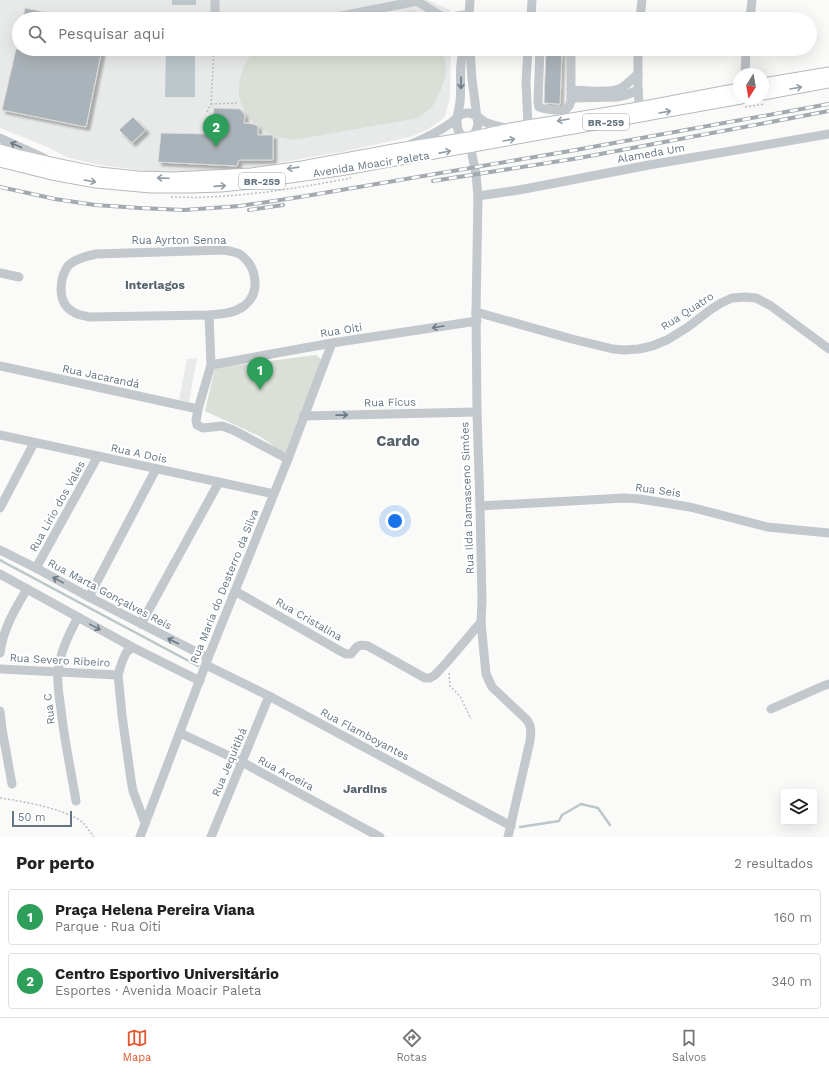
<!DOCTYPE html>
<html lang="pt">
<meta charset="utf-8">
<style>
body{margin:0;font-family:"Work Sans",sans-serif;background:#f6f6f6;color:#222}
.controls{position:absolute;right:12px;bottom:12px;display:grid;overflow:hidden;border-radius:4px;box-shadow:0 4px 16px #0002}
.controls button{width:36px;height:36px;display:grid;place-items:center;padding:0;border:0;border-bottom:1px solid #e0e0e0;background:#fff;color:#222;font:20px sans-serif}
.compass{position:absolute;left:733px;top:68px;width:36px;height:36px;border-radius:50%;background:#fff;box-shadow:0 4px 16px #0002;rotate:191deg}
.scale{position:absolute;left:12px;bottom:10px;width:60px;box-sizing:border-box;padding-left:4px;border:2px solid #657683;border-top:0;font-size:11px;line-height:14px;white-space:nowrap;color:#657683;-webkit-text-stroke:3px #fff;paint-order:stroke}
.you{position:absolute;left:395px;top:521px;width:14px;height:14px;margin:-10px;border:3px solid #fff;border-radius:50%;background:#1a73e8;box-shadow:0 0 0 6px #1a73e833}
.badge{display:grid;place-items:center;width:26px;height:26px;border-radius:50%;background:#e4572e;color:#fff;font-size:13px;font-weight:700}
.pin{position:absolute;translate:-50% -33px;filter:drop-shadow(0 1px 2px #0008)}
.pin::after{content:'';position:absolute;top:21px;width:14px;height:12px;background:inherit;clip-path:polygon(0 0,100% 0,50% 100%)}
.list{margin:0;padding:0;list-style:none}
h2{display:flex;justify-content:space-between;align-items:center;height:52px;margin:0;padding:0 16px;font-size:17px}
h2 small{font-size:13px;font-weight:400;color:#767676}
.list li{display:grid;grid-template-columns:26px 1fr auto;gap:12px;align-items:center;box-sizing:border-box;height:56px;margin:0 8px 8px;padding:0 8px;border:1px solid #e0e0e0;border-radius:4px}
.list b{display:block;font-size:15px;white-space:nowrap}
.list p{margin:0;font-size:13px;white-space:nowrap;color:#767676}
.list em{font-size:13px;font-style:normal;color:#767676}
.icon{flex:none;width:22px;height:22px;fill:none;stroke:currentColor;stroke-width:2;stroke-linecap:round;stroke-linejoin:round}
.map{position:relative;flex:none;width:829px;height:837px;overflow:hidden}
.search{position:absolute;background:#fff;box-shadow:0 4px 16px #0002;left:12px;right:12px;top:12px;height:44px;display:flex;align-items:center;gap:10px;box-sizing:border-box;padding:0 14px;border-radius:22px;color:#767676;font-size:15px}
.sheet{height:180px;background:#fff}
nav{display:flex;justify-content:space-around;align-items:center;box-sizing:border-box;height:56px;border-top:1px solid #e0e0e0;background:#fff;font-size:11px;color:#767676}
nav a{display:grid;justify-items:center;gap:2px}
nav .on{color:#e4572e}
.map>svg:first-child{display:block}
.built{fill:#e8e9e9}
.green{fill:#dadfd7}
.water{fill:#bbc7cb}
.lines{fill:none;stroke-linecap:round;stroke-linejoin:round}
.stream{stroke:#bbc7cb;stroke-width:2.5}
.building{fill:#aab3b9;stroke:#dcdcda;filter:url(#shadow)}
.major-casing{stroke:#b5babe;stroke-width:13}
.path{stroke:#bbbfc2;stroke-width:1.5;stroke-dasharray:2 2;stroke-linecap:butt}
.minor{stroke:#c3c8cc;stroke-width:9}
.major{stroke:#fff;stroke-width:11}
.rail-casing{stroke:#a2aab0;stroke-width:4}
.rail{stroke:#fff;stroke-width:2.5;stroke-dasharray:8;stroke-linecap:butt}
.oneway{stroke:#6a7a87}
.oneway2{stroke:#939fa8}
.labels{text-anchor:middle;stroke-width:4;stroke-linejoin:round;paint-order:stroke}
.shield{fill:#fff;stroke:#939fa8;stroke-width:1}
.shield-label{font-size:10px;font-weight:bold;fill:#657683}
.street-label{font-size:11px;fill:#657683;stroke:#fff}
.neighbourhood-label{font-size:12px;font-weight:bold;fill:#57646e;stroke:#fff}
.district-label{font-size:15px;font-weight:bold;fill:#57646e;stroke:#fff}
</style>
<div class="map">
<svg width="829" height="837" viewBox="0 0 829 837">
<defs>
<filter id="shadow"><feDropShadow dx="3.5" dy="3.5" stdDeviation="1" flood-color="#0004"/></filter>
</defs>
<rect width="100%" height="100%" fill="#fafaf8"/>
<g class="built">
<polygon points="0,0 428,0 450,10 450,19 19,19 19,49 451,49 450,98 444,118 427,130 410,137 346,151 254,167 201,172 147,171 100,165 69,158 45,146 0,128"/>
<polygon points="197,358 189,402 179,400 187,359"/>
</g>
<g class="green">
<polygon points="415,10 417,19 369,19"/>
<path d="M 253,49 L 441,49 L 445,60 L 446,74 L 440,92 L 432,107 L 418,118 L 294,140 C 284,138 274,137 265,131 C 254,125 245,115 241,103 C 235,86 242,61 256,50 Z"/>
<polygon points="316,355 322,360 286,455 261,437 205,411 215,368"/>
</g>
<g class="water">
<rect x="172" y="0" width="24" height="5"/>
<polygon points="166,49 195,49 195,97 165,97"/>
</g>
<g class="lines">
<g class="stream">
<polyline points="0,560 198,666"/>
<polyline points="520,827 559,821 562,815 581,804 598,808 610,825"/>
</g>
</g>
<g class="building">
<polygon points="25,8 64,16 64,19 23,19"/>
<polygon points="16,49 102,49 86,127 2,110"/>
<polygon points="546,49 562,49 560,104 544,103"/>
<polygon points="214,108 240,109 245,115 244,123 253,124 258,126 258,135 273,135 273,160 239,160 237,166 158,162 161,133 207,134 211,125"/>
<polygon points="133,117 146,130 132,143 119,130"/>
</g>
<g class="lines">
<defs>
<g id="major">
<polyline points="763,84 829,73"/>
<polyline points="763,94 829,82"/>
<polyline points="0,150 16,155 56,164 99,173 138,177 173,178 251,174 302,167 399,149 469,138 510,129 639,108 739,89"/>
<polyline points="0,161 52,174 96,182 151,187 191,187 221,186 249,183 339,170 741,98"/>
</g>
</defs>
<use href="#major" class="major-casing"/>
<g class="path">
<polyline points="211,104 238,103"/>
<polyline points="745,107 765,104"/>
<polyline points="207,112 211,104 214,49"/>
<path d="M 171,197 C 183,197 195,198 208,197 C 256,195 304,187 351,178"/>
<polyline points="449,673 450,686 460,696 471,719"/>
<path d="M 0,798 C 22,801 59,808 78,819 C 85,823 89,831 94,837"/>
</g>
<g class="minor">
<polyline points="415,0 446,19"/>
<polyline points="445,18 470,14"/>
<polyline points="215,19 215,0"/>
<polyline points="326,19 417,1"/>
<polyline points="469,19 470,0"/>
<polyline points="531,19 532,0"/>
<polyline points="640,19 642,0"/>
<polyline points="750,19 752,0"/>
<path d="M 464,49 C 458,65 462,85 460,102 C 459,111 454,123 459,132 C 461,136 465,137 469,138"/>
<polyline points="528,49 526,82 528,126"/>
<path d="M 540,49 L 538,102 L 539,107 C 548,111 557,110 566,109 L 569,106 L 571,101 L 571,49"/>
<polyline points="638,49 638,84 639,108"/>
<polyline points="745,74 746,49"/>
<path d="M 571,90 C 582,90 611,94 621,88 C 627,85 632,79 638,74"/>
<polyline points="571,98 617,97 626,95 638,90"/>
<polyline points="0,138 44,158"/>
<polyline points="469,138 475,133 478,125 472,79 470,49"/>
<path d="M 469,140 L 476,174 L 478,196 L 476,312 L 477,412 L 480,506 L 482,600 L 481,622 L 486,674 L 492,687 L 526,719 C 532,726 531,732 530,741 L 508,837"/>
<path d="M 409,145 C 424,139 438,132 451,123 C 457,118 461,112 469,113 C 476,114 480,119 485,122 C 493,126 502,127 510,129"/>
<polyline points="478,196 519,190 649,165 829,134"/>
<path d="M 224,250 C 229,251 237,252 241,255 C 257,267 261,293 244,306 C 233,314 221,314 209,315 L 89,317 C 81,315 73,314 67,307 C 58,297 60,277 68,266 C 74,259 87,256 96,254 Z"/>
<polyline points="0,273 19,277"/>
<polyline points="476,312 572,339 613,349 624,350 639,349 652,346 667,340 688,327 710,310 721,303 732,298 745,297 756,298 771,306 829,349"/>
<polyline points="209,315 211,365 198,409 196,421 197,425 203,428 222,426 233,430 288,459"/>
<polyline points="211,365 332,343 477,321"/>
<polyline points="0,366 198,409"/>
<polyline points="303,416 477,412"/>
<polyline points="0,435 274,494"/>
<polyline points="480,506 624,498 640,499 690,507 767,527 829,533"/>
<polyline points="0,508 34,443"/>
<polyline points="0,550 36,568 89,597 208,658"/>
<polyline points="36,568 98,456"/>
<polyline points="0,574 132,647 200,681"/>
<path d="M 235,591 L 342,652 L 346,654 L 351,654 C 357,646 358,644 368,646 L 425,678 L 430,678 L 435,675 L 448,661 L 481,622"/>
<polyline points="89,597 156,469"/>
<polyline points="141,624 219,482"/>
<polyline points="132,647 126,653 122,662 118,675 122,715 131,780 133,791 145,823"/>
<path d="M 0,653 C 3,629 15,609 27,589"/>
<polyline points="206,665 269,696 511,826"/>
<polyline points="0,669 118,675"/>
<polyline points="771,709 823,686 829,684"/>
<polyline points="0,711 2,729 12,784"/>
<polyline points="180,733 242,762 380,837"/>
<path d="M 76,801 C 71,770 64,740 61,709 C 59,697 57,684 58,672 C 60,652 69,634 78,617"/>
<polyline points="140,837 208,658 288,459 332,343"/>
<polyline points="211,837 269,696"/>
</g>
<use href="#major" class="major"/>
<defs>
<g id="rail">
<polyline points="433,181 579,158 829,111"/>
<polyline points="0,187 55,199 95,205 140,208 184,210 240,206 300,197 570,151 829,104"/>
<polyline points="249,210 283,205"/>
</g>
</defs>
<use href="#rail" class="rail-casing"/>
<use href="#rail" class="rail"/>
</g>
<defs><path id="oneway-shaft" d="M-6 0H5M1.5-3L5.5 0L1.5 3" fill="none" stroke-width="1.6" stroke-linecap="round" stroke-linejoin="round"/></defs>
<g class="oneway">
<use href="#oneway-shaft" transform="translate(461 83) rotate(90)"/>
<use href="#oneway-shaft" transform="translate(16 145) rotate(-156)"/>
<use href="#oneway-shaft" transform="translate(438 327) rotate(171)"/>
<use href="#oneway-shaft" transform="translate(342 415) rotate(-1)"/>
<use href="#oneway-shaft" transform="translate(58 580) rotate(-151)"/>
<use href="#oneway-shaft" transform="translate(95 627) rotate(29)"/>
<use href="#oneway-shaft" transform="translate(173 641) rotate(-153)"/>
</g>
<g class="oneway2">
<use href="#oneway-shaft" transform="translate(796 88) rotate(-10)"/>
<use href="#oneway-shaft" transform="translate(665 112) rotate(-10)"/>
<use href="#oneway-shaft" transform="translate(563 120) rotate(170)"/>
<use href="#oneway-shaft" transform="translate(509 140) rotate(-10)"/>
<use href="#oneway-shaft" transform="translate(445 152) rotate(-11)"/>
<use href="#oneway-shaft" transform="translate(293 168) rotate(172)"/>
<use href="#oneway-shaft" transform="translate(163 178) rotate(-178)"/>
<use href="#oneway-shaft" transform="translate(90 181) rotate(10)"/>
<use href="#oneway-shaft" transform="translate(220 186) rotate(-4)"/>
</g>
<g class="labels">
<g class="shield">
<rect x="583" y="114" width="46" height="16" rx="3"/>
<rect x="239" y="173" width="46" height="16" rx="3"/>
</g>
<g class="shield-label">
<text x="606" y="126">BR-259</text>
<text x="262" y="185">BR-259</text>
</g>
<g class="street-label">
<text transform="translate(651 153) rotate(-10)" y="4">Alameda Um</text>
<text transform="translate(371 164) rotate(-9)" y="4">Avenida Moacir Paleta</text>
<text x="179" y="244">Rua Ayrton Senna</text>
<text transform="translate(687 311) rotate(-33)" y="4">Rua Quatro</text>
<text transform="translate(341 330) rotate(-9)" y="4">Rua Oiti</text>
<text transform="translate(101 376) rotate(12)" y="4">Rua Jacarandá</text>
<text transform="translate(390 402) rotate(-1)" y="4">Rua Ficus</text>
<text transform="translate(139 453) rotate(12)" y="4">Rua A Dois</text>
<text transform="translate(658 490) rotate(8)" y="4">Rua Seis</text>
<text transform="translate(467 498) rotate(-92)" y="4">Rua Ilda Damasceno Simôes</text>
<text transform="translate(57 506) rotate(-61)" y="4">Rua Lírio dos Vales</text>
<text transform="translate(224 586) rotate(-68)" y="4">Rua Maria do Desterro da Silva</text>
<text transform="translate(110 594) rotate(28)" y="4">Rua Marta Gonçalves Reis</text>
<text transform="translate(309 619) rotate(30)" y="4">Rua Cristalina</text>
<text transform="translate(60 660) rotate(3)" y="4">Rua Severo Ribeiro</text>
<text transform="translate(49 709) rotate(-97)" y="4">Rua C</text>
<text transform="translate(365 734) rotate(28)" y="4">Rua Flamboyantes</text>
<text transform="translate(229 762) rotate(-67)" y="4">Rua Jequitibá</text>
<text transform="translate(286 773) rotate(28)" y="4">Rua Aroeira</text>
</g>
<g class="neighbourhood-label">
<text x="155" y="289">Interlagos</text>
<text x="365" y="793">Jardins</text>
</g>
<g class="district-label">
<text x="398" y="446">Cardo</text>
</g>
</g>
</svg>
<div class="controls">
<button><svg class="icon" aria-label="layers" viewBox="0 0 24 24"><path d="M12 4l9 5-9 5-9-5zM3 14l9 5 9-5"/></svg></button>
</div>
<svg class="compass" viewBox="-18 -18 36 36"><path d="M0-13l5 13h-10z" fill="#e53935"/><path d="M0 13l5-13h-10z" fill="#767676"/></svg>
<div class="scale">50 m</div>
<div class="you"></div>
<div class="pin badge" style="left:260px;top:390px;background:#2e9e5b">1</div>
<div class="pin badge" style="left:216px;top:147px;background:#2e9e5b">2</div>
<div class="search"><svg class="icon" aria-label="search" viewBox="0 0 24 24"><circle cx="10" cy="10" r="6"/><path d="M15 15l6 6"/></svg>Pesquisar aqui</div>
</div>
<section class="sheet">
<h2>Por perto<small>2 resultados</small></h2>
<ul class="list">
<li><span class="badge" style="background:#2e9e5b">1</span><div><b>Praça Helena Pereira Viana</b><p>Parque · Rua Oiti</p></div><em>160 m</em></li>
<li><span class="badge" style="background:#2e9e5b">2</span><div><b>Centro Esportivo Universitário</b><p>Esportes · Avenida Moacir Paleta</p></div><em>340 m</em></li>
</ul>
</section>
<nav>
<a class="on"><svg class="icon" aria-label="map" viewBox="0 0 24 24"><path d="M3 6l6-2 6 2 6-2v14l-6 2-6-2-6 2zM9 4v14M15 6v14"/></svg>Mapa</a>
<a><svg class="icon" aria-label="directions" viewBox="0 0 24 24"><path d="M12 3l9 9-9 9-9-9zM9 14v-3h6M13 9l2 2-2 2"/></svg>Rotas</a>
<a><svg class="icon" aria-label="saved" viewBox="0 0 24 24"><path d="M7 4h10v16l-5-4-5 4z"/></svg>Salvos</a>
</nav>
